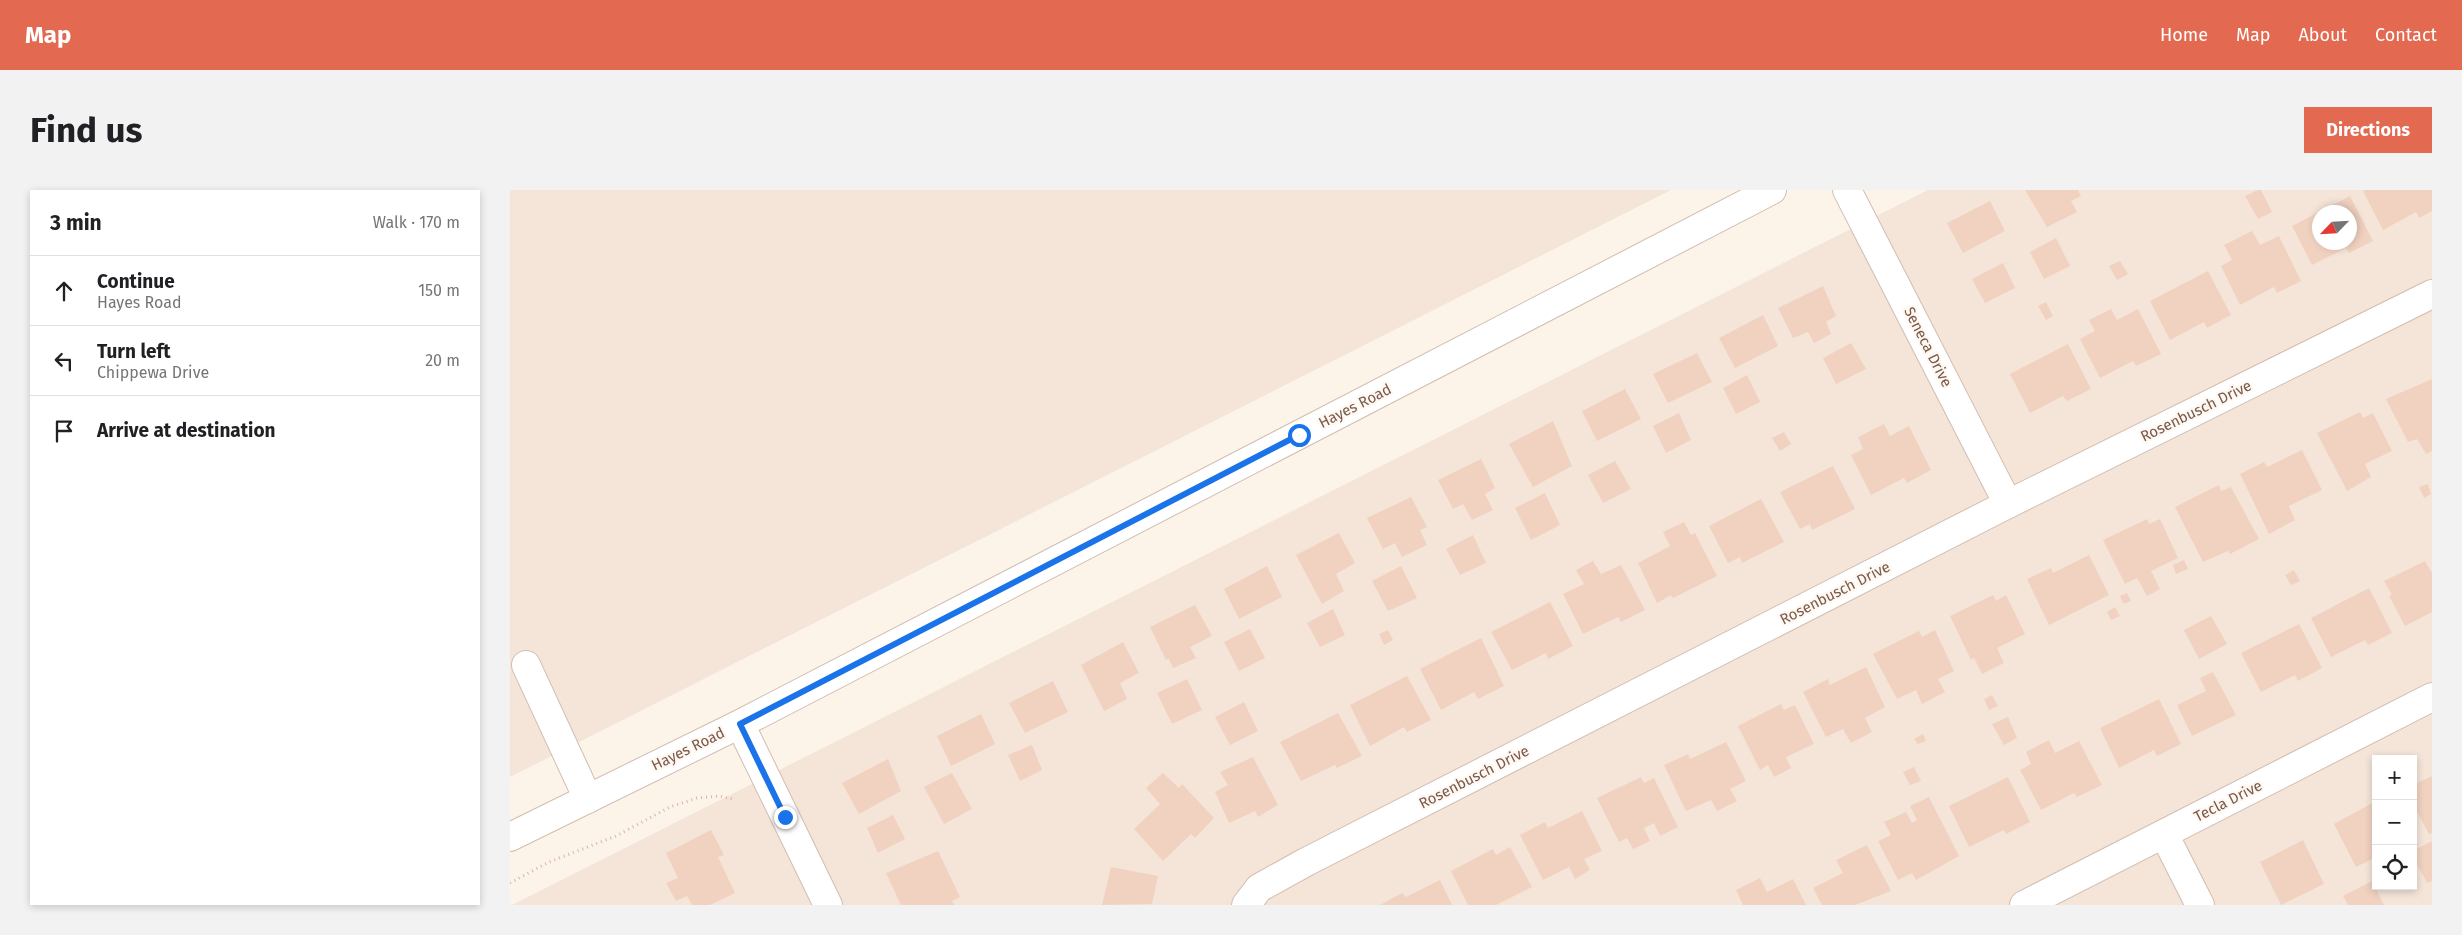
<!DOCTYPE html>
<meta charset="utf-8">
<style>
body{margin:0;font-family:"Fira Sans",sans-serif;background:#f2f2f2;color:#202124}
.controls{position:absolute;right:15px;bottom:15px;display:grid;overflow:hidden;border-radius:0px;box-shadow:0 2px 8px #0003}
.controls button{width:45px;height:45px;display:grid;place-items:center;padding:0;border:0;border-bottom:1px solid #e0e0e0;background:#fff;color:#202124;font:25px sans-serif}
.compass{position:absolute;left:1802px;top:15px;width:45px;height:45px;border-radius:50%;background:#fff;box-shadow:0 2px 8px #0003;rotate:245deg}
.stop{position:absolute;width:15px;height:15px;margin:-11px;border:4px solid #1a73e8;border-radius:50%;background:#fff}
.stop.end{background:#1a73e8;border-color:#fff;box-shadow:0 1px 5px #0008}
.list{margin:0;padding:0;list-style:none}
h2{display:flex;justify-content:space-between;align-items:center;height:65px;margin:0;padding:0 20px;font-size:21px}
h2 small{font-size:16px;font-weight:400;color:#757577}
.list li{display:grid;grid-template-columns:32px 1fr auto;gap:15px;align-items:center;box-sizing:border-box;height:70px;padding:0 20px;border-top:1px solid #e0e0e0}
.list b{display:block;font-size:19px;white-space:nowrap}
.list p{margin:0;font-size:16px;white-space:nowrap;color:#757577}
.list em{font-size:16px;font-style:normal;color:#757577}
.icon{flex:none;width:28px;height:28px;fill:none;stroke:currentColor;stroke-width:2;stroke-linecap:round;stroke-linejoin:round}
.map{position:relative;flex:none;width:1922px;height:715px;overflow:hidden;border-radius:0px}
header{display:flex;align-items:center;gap:30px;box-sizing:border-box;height:70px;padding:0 25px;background:#e36951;color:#fff}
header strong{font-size:24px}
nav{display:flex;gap:28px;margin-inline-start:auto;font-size:18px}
.intro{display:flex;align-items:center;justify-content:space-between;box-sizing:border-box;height:120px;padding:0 30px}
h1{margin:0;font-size:35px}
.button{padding:12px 22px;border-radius:0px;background:#e36951;color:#fff;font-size:18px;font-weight:700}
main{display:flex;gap:30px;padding:0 30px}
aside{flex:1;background:#fff;border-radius:0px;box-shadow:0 2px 8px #0003}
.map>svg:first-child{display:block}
.residential{fill:#f4e5d8;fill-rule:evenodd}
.building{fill:#f1d2c1;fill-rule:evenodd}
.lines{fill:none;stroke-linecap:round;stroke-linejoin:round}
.minor-casing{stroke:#d1bdb1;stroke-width:30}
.path{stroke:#d7b5a4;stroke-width:3;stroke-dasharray:1 4;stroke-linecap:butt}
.minor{stroke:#fff;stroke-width:28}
.route{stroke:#1a73e8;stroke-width:6}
.labels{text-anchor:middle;stroke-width:4.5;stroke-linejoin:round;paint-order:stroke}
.street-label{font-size:15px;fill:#77594d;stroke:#fff8f0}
</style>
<header>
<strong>Map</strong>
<nav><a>Home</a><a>Map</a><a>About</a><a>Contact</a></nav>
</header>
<div class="intro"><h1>Find us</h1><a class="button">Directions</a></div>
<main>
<aside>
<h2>3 min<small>Walk · 170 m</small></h2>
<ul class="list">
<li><svg class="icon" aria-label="ahead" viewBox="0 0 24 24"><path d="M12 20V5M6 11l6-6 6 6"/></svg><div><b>Continue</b><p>Hayes Road</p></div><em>150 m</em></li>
<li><svg class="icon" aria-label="left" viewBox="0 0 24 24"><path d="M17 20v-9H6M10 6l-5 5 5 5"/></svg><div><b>Turn left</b><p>Chippewa Drive</p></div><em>20 m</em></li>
<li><svg class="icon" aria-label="arrive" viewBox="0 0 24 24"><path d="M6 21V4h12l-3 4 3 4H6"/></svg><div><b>Arrive at destination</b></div></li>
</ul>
</aside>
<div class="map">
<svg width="1922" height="715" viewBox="0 0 1922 715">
<rect width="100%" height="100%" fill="#fcf4e9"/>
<g class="residential">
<polygon points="0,0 1161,0 0,587"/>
<path d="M 1418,0 L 1922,0 L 1922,715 L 2,715 ZM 1810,22 L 1840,22 L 1840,52 L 1810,52 ZM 1866,569 L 1903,569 L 1903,696 L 1866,696 Z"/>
</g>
<g class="building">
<polygon points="1515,0 1568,0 1571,6 1561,11 1567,22 1537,37"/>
<polygon points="1748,0 1751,0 1762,22 1748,29 1735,6"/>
<polygon points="1855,0 1922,0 1922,21 1909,28 1906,22 1873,40 1853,1"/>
<path d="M 1840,6 L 1863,51 L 1839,63 L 1836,58 L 1802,75 L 1782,36 ZM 1810,22 L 1840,22 L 1840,52 L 1810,52 Z"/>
<polygon points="1480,11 1495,41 1453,63 1437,33"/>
<polygon points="1742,41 1750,55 1769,46 1791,91 1767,103 1764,97 1730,115 1711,76 1722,70 1714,55"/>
<polygon points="1546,48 1560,76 1534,89 1520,62"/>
<polygon points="1610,71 1618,84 1607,90 1599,76"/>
<polygon points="1493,73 1505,98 1475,113 1462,89"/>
<polygon points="1698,81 1721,125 1697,138 1694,132 1660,150 1640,111"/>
<polygon points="1313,96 1326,126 1316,132 1321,144 1304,153 1298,142 1283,148 1268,118"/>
<polygon points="1536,112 1543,126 1536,130 1528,116"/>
<polygon points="1601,119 1607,130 1628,119 1651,164 1626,176 1623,171 1590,188 1570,149 1585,141 1579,130"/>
<polygon points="1253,125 1268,156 1225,178 1209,148"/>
<polygon points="1341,153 1356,179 1326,194 1313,168"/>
<polygon points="1558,154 1581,199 1557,211 1553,206 1520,223 1500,184"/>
<polygon points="1187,163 1202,192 1158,213 1143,184"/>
<polygon points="1237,185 1250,212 1226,224 1213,198"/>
<polygon points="1922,189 1922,261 1916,264 1907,249 1898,252 1876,209"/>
<polygon points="1115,199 1131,229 1087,251 1072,221"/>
<polygon points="1850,222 1853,228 1863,223 1882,261 1855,274 1861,287 1837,301 1807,243"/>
<polygon points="1169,223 1181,250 1156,263 1143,236"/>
<polygon points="1043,231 1062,276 1023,297 999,254"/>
<polygon points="1374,234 1380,246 1399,236 1421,280 1397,293 1394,288 1361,305 1341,265 1353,259 1348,247"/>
<polygon points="1274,242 1281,254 1270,261 1262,248"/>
<polygon points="1792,260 1812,300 1779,316 1785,330 1759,344 1730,284 1754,272 1757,277"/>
<polygon points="971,269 985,298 975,304 983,320 962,330 953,314 943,319 928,290"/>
<polygon points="1105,271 1121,299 1093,313 1078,285"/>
<polygon points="1323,276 1345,319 1302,340 1300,334 1290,339 1270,302"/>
<polygon points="1918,294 1921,304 1914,308 1909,297"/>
<polygon points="1709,295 1711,301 1721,297 1749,349 1720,364 1718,361 1693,372 1665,317"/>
<polygon points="1035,303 1050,335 1021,350 1005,318"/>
<polygon points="901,307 917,337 910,340 917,355 892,367 885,353 873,359 857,328"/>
<polygon points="1251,309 1274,352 1232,373 1230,367 1218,373 1199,336"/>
<polygon points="1637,329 1639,334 1650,329 1668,368 1641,381 1650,399 1637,406 1627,388 1615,394 1593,350"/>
<polygon points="1174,332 1181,345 1185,343 1207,386 1163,408 1161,405 1147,413 1128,373 1160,356 1153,342"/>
<polygon points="829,343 845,373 826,384 834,401 812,414 786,365"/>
<polygon points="963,345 976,373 950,385 936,359"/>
<polygon points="1579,365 1599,405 1539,435 1517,389 1541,378 1543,383"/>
<polygon points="1674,370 1678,379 1666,384 1663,375"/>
<polygon points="1083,371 1091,384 1111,375 1135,420 1111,432 1108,427 1073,444 1053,404 1074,394 1066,380"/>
<polygon points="1915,371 1922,383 1922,422 1895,436 1879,406 1882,405 1874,391"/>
<polygon points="757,376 772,407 729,429 714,399"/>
<polygon points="891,376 907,408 878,421 862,391"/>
<polygon points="1784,380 1790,391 1781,395 1775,385"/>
<polygon points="1859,398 1882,443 1858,455 1855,450 1821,467 1801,428"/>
<polygon points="1617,403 1621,411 1614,414 1610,406"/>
<polygon points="1483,405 1486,411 1496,405 1515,444 1487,458 1494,473 1472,484 1464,468 1461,470 1440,426"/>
<polygon points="1040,412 1063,456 1038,469 1036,463 1002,480 981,442"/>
<polygon points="685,415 702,446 680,457 686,468 663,478 659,469 656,470 640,437"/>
<polygon points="1605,417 1610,426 1601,430 1597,422"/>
<polygon points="823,419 835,445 810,457 797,433"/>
<polygon points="1701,426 1717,454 1689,469 1674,440"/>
<polygon points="1789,434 1812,478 1788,491 1785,485 1751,502 1731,463"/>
<polygon points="740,439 755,468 729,481 714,452"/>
<polygon points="878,440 883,450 874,455 869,444"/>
<polygon points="1425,440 1444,481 1428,489 1435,502 1412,514 1406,500 1387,509 1363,464 1409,441 1412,447"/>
<polygon points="971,448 994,496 968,509 964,502 931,520 910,479"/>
<polygon points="613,452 629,483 610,493 617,509 594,521 571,475"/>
<polygon points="1356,477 1375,517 1355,528 1362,542 1341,553 1333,539 1316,547 1293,502 1318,489 1320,495"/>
<polygon points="1703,482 1726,525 1682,546 1667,515 1696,501 1690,488"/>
<polygon points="897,486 921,530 897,542 894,537 860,556 840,515"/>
<polygon points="677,489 692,520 662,534 647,503"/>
<polygon points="543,491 558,522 515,543 499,513"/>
<polygon points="1482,505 1488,516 1479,520 1474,509"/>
<polygon points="1649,509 1671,554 1647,566 1644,560 1609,578 1590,538"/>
<polygon points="734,512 748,541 720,555 705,527"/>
<polygon points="1271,514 1274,520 1285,515 1304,554 1276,567 1281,578 1264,587 1258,575 1250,580 1228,536"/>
<polygon points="828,523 852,566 827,578 825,575 791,591 770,552"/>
<polygon points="471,524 485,554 441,576 427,546"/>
<polygon points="1498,527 1507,548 1494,555 1482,534"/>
<polygon points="1413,544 1416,551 1408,554 1404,549"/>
<polygon points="1539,550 1545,563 1569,551 1592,595 1567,607 1564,603 1531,620 1510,580 1521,574 1516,562"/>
<polygon points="1216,552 1236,591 1220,599 1227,611 1207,621 1201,610 1176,621 1154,575 1178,564 1180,569"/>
<polygon points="522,555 532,580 510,591 498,565"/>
<polygon points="743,567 768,615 748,627 745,621 719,633 705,602 718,595 710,582"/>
<polygon points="378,569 391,601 349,624 332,593"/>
<polygon points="1404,577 1411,591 1400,595 1393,582"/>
<polygon points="442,583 462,619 434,634 414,597"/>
<polygon points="653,583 669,598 672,594 704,628 685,648 681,644 653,671 624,639 650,614 636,598"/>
<polygon points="1922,586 1922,643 1919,644 1903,614 1903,595"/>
<polygon points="1131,587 1134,593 1144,588 1168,637 1150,646 1144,633 1134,638 1140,651 1123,659 1117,648 1109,652 1087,608"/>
<polygon points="1498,587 1520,632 1496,644 1494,640 1459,657 1439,616"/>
<polygon points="1419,607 1449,666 1406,690 1402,683 1388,690 1368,651 1381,645 1374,632 1396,622 1402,633 1407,630 1400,616"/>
<polygon points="1866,611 1866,667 1846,677 1824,634"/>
<polygon points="1072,621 1092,661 1074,669 1080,680 1065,689 1059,677 1033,690 1010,645 1035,632 1038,638"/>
<polygon points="383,625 395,649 368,663 357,638"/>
<polygon points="201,640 214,665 208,667 225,703 200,715 182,715 177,706 166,711 156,693 168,688 156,663"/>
<polygon points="1793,650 1814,694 1771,715 1750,672"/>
<polygon points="1922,651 1922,691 1917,693 1903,667 1903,661"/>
<polygon points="1357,655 1381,701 1345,715 1312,715 1303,698 1333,683 1326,670"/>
<polygon points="1000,657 1022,697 986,715 958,715 941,681 983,659 986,665"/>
<polygon points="428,661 450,707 442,711 444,715 391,715 376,683"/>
<polygon points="601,677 648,686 642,714 592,715"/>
<polygon points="1250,688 1257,702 1283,689 1296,715 1233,715 1226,700"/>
<polygon points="930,690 942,715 870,715 892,703 896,707"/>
<polygon points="1862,691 1874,715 1838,715 1833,706"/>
</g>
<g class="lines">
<defs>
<g id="minor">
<polyline points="1337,0 1498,314"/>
<polyline points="16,475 78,609"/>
<polyline points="230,534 318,715"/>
<polyline points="1654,644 1690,715"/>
<polyline points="0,647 230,534 1262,0"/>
<polyline points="736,715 749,698 796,672 1498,314 1922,104"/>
<polyline points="1514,715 1922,507"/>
</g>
</defs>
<use href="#minor" class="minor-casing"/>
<polyline class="path" points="0,693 39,672 106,646 160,617 187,608 209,606 223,609"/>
<use href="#minor" class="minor"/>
</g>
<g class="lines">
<polyline class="route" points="275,627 230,534 789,245"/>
</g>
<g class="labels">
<g class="street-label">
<text transform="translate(1418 157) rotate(63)" y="5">Seneca Drive</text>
<text transform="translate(845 216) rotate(-27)" y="5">Hayes Road</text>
<text transform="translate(1686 221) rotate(-26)" y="5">Rosenbusch Drive</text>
<text transform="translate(1325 403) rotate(-27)" y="5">Rosenbusch Drive</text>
<text transform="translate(178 559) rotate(-26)" y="5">Hayes Road</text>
<text transform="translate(964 587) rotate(-27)" y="5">Rosenbusch Drive</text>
<text transform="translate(1718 611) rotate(-27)" y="5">Tecla Drive</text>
</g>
</g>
</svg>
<div class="controls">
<button>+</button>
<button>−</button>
<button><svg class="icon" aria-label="locate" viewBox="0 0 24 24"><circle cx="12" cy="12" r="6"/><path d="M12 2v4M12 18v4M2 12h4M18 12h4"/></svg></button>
</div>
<svg class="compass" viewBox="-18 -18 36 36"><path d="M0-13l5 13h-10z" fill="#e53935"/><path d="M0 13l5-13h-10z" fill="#757577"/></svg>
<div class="stop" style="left:789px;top:245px"></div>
<div class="stop end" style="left:275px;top:627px"></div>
</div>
</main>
